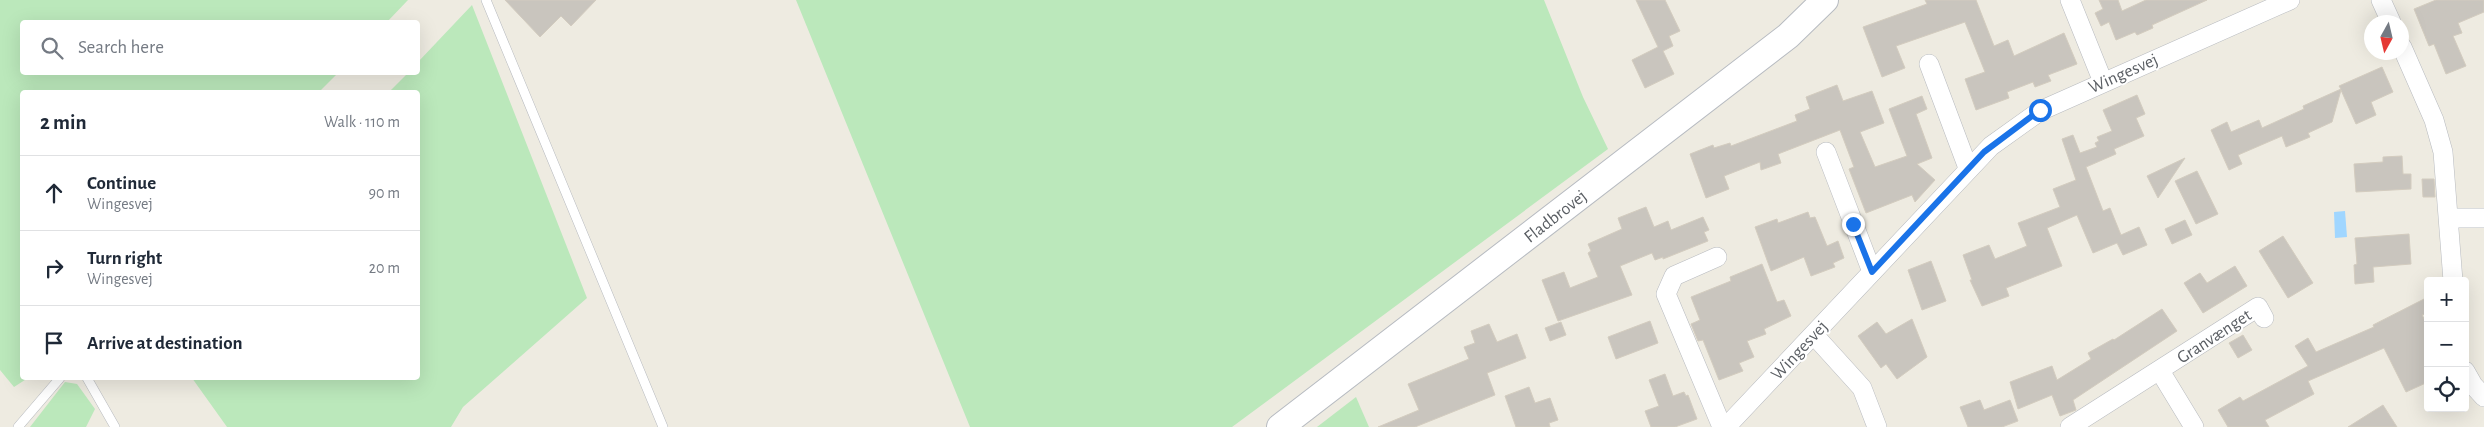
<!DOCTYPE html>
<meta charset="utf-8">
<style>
body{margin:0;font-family:"Alegreya Sans",sans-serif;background:#f2f2f3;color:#1f2937}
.controls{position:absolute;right:15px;bottom:15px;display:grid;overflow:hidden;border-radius:5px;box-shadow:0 5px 20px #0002}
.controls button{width:45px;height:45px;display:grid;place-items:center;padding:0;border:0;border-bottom:1px solid #e0e1e3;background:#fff;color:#1f2937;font:25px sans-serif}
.compass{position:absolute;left:2364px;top:15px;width:45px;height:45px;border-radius:50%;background:#fff;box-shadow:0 5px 20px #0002;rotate:188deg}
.stop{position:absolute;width:15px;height:15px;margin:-11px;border:4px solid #1a73e8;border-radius:50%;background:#fff}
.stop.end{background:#1a73e8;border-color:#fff;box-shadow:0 1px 5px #0008}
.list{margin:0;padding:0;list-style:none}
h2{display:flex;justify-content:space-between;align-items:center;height:65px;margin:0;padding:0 20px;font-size:21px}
h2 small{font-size:16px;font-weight:400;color:#747a83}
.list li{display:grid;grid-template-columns:32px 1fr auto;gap:15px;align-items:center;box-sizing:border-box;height:75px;padding:0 20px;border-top:1px solid #e0e1e3}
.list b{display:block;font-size:19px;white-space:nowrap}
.list p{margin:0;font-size:16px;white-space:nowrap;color:#747a83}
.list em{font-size:16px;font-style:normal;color:#747a83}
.icon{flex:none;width:28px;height:28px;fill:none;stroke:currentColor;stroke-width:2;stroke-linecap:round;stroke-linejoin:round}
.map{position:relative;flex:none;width:2484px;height:427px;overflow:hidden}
.search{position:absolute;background:#fff;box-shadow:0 5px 20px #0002;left:20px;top:20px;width:400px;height:55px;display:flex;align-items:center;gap:12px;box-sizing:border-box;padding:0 18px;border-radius:5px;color:#747a83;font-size:19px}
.panel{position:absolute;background:#fff;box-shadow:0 5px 20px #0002;left:20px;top:90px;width:400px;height:290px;border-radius:5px}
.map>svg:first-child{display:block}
.green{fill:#bbe8bb}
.water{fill:#a0d6ff}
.building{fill:#c9c5be;stroke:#d3ccbf}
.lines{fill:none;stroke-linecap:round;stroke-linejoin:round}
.lane-casing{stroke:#b7babf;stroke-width:10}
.street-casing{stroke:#b7babf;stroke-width:20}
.secondary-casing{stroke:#b7bbc1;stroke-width:28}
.lane{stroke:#fff;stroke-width:9}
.street{stroke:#fff;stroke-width:19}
.secondary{stroke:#fff;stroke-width:26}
.route{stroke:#1a73e8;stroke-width:6}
.labels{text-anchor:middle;stroke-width:4;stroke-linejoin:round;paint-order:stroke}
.street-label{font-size:18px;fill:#5a5e63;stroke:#fff}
</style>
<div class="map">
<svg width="2484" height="427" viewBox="0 0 2484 427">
<rect width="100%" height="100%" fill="#eeebe1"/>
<g class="green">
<polygon points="0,0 408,0 387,22 22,22 22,72 338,73 319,92 22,92 22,378 28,378 14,387 0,370"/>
<polygon points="796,0 1544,0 1583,97 1608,149 1232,427 970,427"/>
<polygon points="472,5 587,298 463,407 451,427 227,427 192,378 418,378 418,92 389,92 408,73 418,72 418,62"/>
<polygon points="65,382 77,384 95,409 86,427 30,427"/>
<polygon points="1356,397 1369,427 1317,427"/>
</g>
<polygon class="water" points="2345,211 2347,237 2335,238 2334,212"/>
<g class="building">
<polygon points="505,0 596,0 571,26 561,16 540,37"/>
<polygon points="1636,0 1665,0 1680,31 1669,36 1673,46 1663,51 1674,74 1645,88 1632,60 1658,47"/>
<polygon points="1925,0 1976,0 1994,46 2008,40 2014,56 2064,33 2077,64 2048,75 2051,81 2035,87 2033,82 2007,92 2009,98 1976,110 1965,79 1985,72 1965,22 1896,46 1905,68 1882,77 1863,27 1927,4"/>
<polygon points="2099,0 2118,0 2122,11 2146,0 2207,0 2152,25 2153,28 2137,35 2135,32 2116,40 2109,22 2101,26 2095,13 2103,9"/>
<polygon points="2436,0 2484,0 2484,12 2458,23 2462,33 2453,36 2466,66 2446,74 2434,44 2429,46 2414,9"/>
<polygon points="2382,67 2393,92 2371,102 2376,115 2356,124 2341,90 2332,122 2308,133 2310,137 2286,147 2282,136 2238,155 2242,164 2229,170 2211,130 2227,122 2231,132 2259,120 2262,128 2304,109 2303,106 2341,89 2339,86"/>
<polygon points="1837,85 1843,101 1872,91 1884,123 1860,132 1875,167 1907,156 1889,109 1922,96 1927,109 1916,114 1932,158 1917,164 1935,180 1915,202 1912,195 1866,213 1849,169 1854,167 1840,130 1778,154 1781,163 1761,170 1760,162 1724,176 1729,189 1706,198 1690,154 1713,145 1714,148 1730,143 1731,146 1797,121 1795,115 1810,109 1806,97"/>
<polygon points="2137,95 2145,114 2136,118 2144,136 2114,149 2116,154 2086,167 2103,211 2110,208 2121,235 2139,227 2147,245 2123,255 2117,243 2093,253 2077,215 2047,228 2062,266 2006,288 2009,296 1982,306 1970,280 1972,280 1963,255 1989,245 1995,259 2027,246 2018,223 2060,207 2053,189 2076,180 2062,139 2073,135 2080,153 2097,147 2095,143 2099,141 2097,137 2112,131 2103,110"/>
<polygon points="2402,156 2403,174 2411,174 2411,189 2356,192 2354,164 2383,162 2383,157"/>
<polygon points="2185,158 2158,198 2147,176"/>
<polygon points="2197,171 2218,214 2196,224 2175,181"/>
<polygon points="2422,179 2434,179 2435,197 2423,197"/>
<polygon points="1646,207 1654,227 1668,221 1671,230 1703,217 1709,230 1704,232 1708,241 1663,259 1663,257 1655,260 1652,253 1620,266 1632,295 1558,321 1542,280 1564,272 1570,288 1598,277 1588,253 1591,251 1588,244 1622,229 1618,218"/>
<polygon points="1808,212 1810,218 1815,217 1827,246 1838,241 1844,258 1833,263 1835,267 1811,276 1804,257 1771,271 1755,227 1777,219 1778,223"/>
<polygon points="2185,220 2192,235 2172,244 2165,229"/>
<polygon points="2409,234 2411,264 2373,267 2374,282 2355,284 2354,265 2357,264 2355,238"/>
<polygon points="2283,236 2313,283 2288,298 2259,251"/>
<polygon points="1931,261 1946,301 1922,310 1908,270"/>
<polygon points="1762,264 1777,302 1784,300 1791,316 1764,329 1766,334 1747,341 1754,357 1739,363 1743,371 1719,380 1703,340 1698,341 1691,324 1700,320 1691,297 1731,281 1730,277"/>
<polygon points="2235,266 2247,286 2203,313 2184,283 2200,273 2207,283"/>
<polygon points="2428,297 2428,313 2422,315 2428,326 2428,382 2406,392 2384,348 2308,381 2314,394 2265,420 2269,427 2228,427 2218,410 2240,397 2243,401 2308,366 2295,346 2308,338 2316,352 2374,327 2373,325"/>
<polygon points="2162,309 2177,331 2073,400 2076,410 2060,416 2052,395 2018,409 2010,382 2052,366 2057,380 2091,359 2088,353 2113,339 2114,340"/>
<polygon points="1912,319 1927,357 1897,379 1886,364 1881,368 1858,336 1877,322 1886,334"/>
<polygon points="1650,321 1658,343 1616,359 1608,337"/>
<polygon points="1561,322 1566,335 1550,341 1545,328"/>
<polygon points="1489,324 1497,342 1517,334 1526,358 1487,373 1495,395 1415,427 1378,427 1419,410 1408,384 1469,359 1464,347 1475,343 1471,331"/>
<polygon points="2243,335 2252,350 2238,358 2229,343"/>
<polygon points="1665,374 1673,396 1684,392 1686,396 1688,395 1697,419 1675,427 1651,427 1645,411 1659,406 1649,380"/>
<polygon points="1529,387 1535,403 1550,398 1558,420 1549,423 1550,427 1516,427 1505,396"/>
<polygon points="1980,400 1984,410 2010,400 2018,421 2002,427 1968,427 1960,407"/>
<polygon points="2383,405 2397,427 2348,427"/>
</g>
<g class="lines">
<defs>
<g id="lane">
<polyline points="486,0 663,427"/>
<polyline points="87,378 115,427"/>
<polyline points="18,427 60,378"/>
</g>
<g id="street">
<polyline points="2070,0 2103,82"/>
<polyline points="2381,0 2391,22"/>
<polyline points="2402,47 2434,120 2443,152 2453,281"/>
<polyline points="1929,64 1968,168"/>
<polyline points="1826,152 1872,272"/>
<polyline points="2449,218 2484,218"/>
<polyline points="1717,257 1674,276 1666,294 1722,427"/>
<polyline points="1814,335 1862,388 1877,427"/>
<polyline points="2160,371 2194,427"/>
<polyline points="2465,371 2473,385 2484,397"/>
<polyline points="1726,427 1991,146 2040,111 2290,0"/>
<polyline points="2070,427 2258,307 2264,318"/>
</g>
<polyline id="secondary" points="1280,427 1788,36 1825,0"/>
</defs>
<use href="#lane" class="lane-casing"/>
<use href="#street" class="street-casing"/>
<use href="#secondary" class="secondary-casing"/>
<use href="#lane" class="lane"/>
<use href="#street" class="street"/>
<use href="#secondary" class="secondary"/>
</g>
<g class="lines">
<polyline class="route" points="1853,224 1872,272 1984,152 2040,110"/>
</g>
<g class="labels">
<g class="street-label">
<text transform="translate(2123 73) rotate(-24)" y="6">Wingesvej</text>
<text transform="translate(1555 216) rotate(-38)" y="6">Fladbrovej</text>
<text transform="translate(2214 336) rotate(-33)" y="6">Granvænget</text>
<text transform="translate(1799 350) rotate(-47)" y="6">Wingesvej</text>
</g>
</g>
</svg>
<div class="controls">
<button>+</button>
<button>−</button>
<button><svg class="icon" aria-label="locate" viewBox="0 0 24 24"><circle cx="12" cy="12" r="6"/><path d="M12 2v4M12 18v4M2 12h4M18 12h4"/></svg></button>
</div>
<svg class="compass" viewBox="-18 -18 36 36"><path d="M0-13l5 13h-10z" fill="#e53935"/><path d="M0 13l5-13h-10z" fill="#747a83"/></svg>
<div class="stop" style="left:2040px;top:110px"></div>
<div class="stop end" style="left:1853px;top:224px"></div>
<div class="search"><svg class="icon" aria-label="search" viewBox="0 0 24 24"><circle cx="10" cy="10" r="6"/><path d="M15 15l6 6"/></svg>Search here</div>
<section class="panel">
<h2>2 min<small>Walk · 110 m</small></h2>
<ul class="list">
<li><svg class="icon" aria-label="ahead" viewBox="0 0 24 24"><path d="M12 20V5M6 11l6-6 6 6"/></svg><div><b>Continue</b><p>Wingesvej</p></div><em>90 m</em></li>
<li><svg class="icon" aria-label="right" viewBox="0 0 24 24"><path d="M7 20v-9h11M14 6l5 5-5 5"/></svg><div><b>Turn right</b><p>Wingesvej</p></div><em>20 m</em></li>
<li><svg class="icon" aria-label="arrive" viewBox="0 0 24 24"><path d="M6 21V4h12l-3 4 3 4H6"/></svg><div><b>Arrive at destination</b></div></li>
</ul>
</section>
</div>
